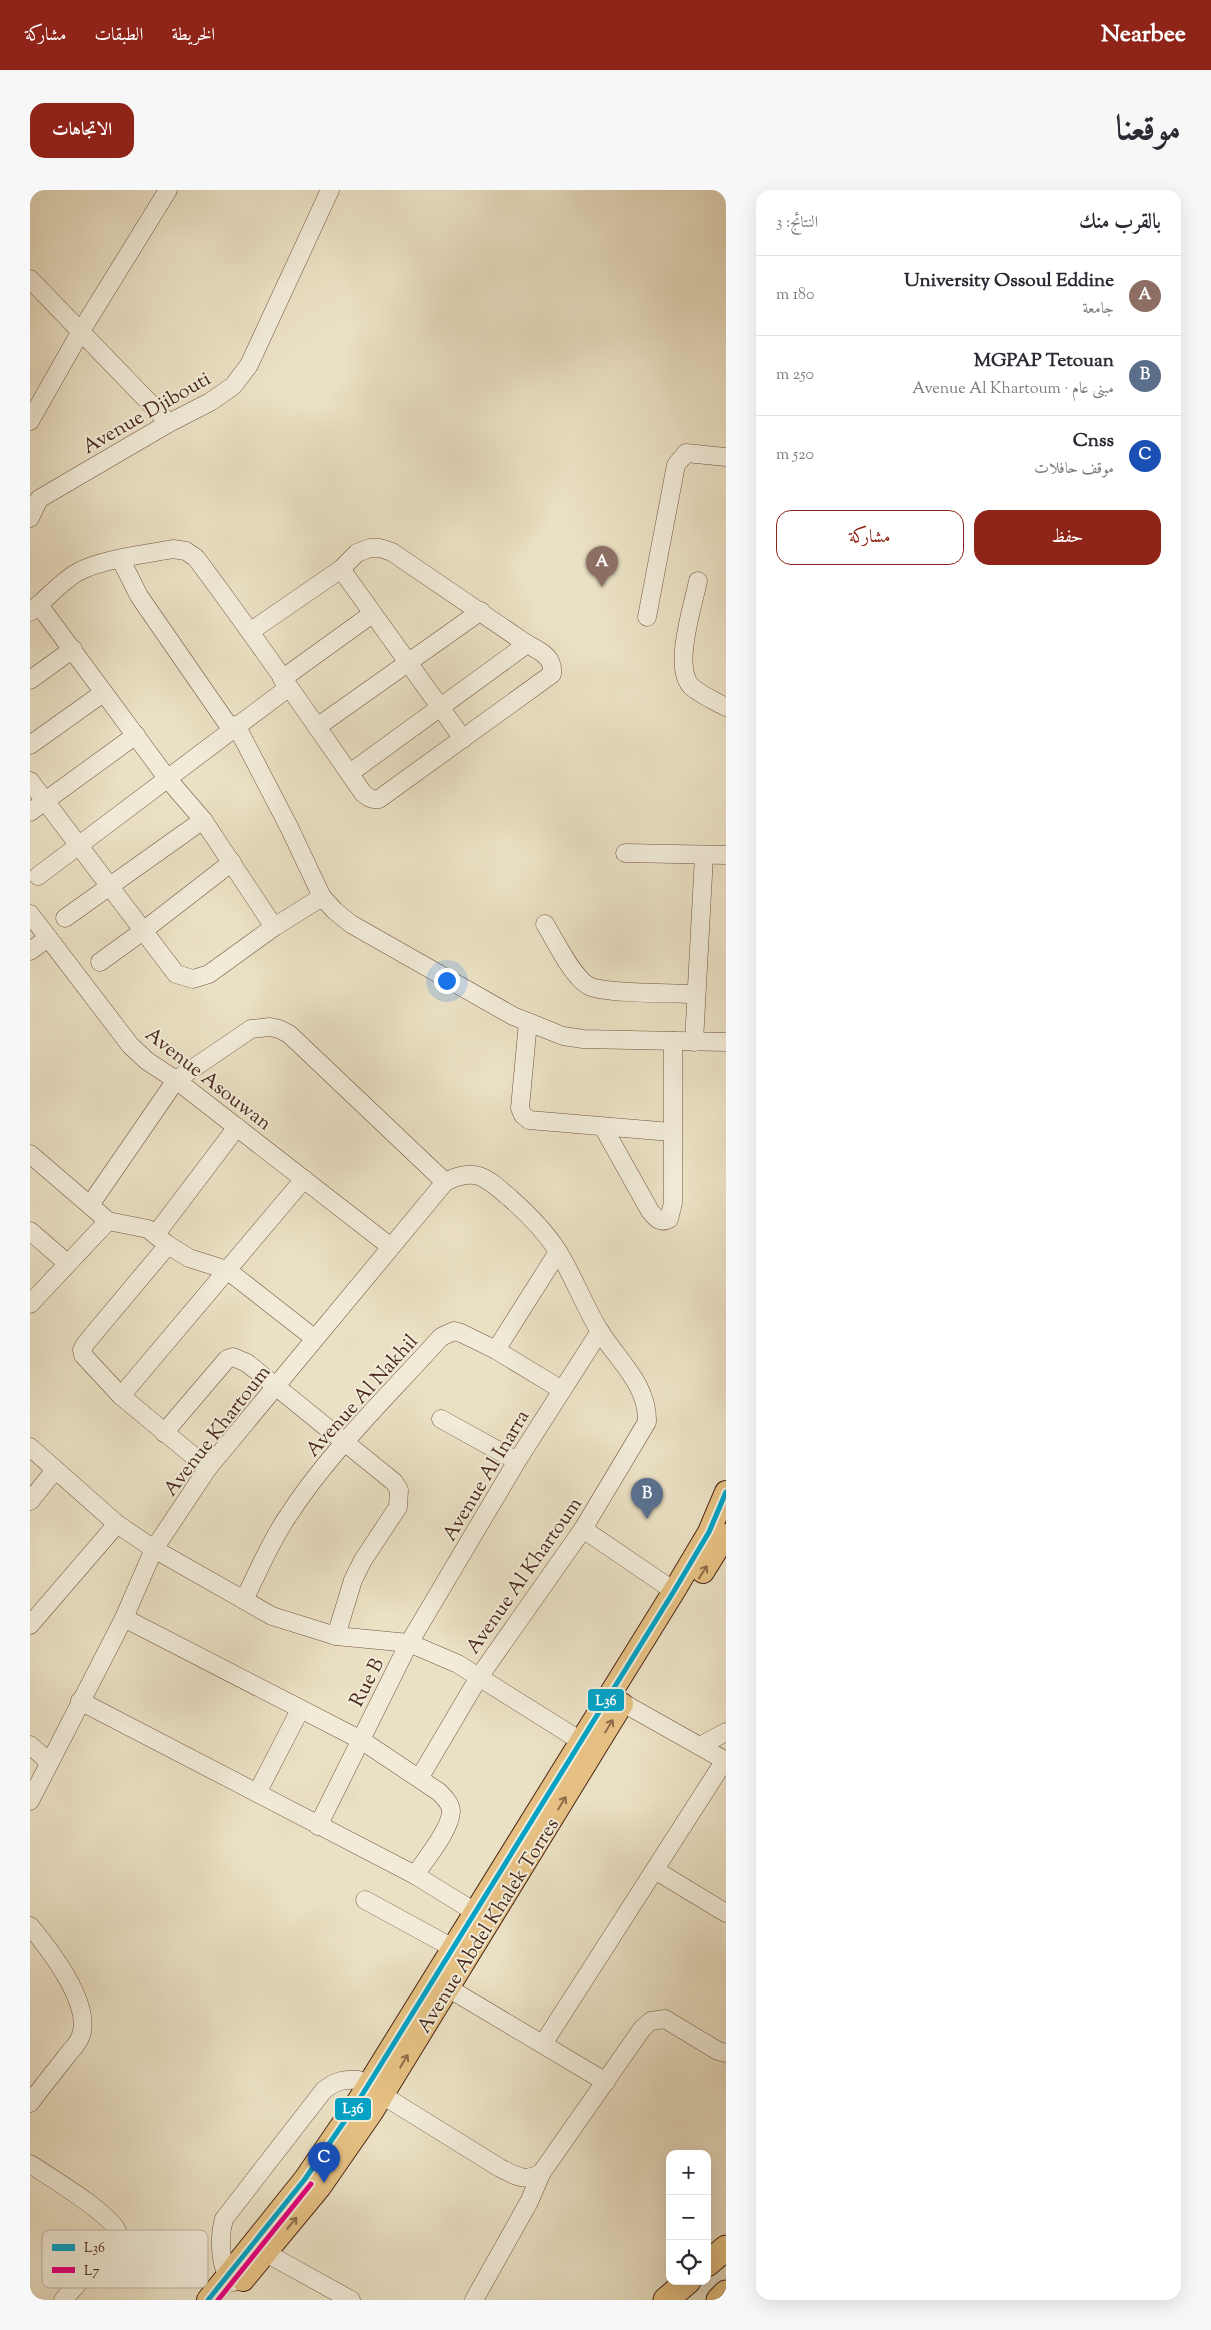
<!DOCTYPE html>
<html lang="ar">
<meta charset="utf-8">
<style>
body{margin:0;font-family:"Sorts Mill Goudy",Amiri,serif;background:#f7f7f7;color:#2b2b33;direction:rtl}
.controls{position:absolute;right:15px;bottom:15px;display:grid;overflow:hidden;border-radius:10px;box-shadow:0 5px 20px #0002}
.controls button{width:45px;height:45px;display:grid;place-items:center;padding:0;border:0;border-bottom:1px solid #e1e1e2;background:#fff;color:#2b2b33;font:25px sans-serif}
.you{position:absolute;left:416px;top:790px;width:18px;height:18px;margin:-12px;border:4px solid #fff;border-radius:50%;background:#1a73e8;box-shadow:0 0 0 8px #1a73e833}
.badge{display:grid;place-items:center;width:32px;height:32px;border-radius:50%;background:#8f2418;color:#fff;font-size:16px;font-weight:700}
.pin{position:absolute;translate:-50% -41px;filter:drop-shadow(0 1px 2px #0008)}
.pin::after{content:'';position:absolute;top:26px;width:18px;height:15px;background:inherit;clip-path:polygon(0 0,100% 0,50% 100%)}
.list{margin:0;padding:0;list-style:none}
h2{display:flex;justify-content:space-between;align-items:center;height:65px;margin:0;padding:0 20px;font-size:21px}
h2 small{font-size:16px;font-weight:400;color:#7c7c81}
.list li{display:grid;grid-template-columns:32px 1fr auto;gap:15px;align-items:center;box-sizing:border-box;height:80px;padding:0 20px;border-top:1px solid #e1e1e2}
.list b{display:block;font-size:19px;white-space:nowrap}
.list p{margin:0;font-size:16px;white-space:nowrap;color:#7c7c81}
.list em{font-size:16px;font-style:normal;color:#7c7c81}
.actions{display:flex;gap:10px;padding:15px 20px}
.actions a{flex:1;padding:11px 0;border:1px solid #8f2418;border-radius:15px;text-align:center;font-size:18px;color:#8f2418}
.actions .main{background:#8f2418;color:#fff}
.icon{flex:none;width:28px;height:28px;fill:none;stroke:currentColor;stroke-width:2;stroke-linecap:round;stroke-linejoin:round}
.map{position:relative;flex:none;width:696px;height:2110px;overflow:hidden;direction:ltr;border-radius:15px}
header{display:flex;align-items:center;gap:30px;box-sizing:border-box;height:70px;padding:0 25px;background:#8f2418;color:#fff}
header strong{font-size:24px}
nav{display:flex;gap:28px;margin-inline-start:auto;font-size:18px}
.intro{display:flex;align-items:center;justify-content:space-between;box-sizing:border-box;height:120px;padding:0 30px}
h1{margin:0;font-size:35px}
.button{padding:12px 22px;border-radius:15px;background:#8f2418;color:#fff;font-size:18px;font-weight:700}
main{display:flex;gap:30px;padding:0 30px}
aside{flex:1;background:#fff;border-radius:15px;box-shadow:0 5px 20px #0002}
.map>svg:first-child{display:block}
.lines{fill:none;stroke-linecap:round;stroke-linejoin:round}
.minor-casing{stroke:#715544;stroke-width:19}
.major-casing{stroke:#49271a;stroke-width:24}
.highway-casing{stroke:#49271a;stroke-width:27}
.minor{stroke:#f1ebd8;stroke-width:18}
.major{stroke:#e5c082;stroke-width:22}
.highway{stroke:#e5c082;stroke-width:25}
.bus-1-casing{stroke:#f1ebd8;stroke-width:9}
.bus-2-casing{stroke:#f1ebd8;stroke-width:9}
.bus-1{stroke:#04a2c5;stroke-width:5}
.bus-2{stroke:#e5007d;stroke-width:5}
.oneway{stroke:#8f6c49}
.labels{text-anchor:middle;stroke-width:4;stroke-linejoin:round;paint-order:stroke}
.street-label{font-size:20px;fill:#49271a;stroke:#f1ebd8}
.key{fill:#f1ebd8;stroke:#bfb09f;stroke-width:1}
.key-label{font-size:14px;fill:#49271a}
.line-badge{stroke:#f1ebd8;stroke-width:2}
.badge-label{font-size:14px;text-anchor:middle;font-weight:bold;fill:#fff}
</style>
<header>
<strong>Nearbee</strong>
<nav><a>الخريطة</a><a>الطبقات</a><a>مشاركة</a></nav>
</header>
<div class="intro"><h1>موقعنا</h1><a class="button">الاتجاهات</a></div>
<main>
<aside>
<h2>بالقرب منك<small>النتائج: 3</small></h2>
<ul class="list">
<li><span class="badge" style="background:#8d6e63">A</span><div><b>University Ossoul Eddine</b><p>جامعة</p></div><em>180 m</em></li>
<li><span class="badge" style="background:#5c6f8a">B</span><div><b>MGPAP Tetouan</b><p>مبنى عام · Avenue Al Khartoum</p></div><em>250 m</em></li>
<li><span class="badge" style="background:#1a4fb4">C</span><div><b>Cnss</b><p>موقف حافلات</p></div><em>520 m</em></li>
</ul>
<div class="actions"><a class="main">حفظ</a><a>مشاركة</a></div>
</aside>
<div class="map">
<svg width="696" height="2110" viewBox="0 0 696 2110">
<rect width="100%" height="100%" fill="#eae0c3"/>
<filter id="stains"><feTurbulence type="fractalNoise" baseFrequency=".004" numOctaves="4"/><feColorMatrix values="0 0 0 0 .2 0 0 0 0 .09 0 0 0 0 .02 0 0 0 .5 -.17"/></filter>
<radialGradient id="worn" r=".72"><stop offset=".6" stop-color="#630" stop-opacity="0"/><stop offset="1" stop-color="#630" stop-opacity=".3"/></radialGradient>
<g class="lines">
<defs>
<g id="minor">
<polyline points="0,89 139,233"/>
<polyline points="0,231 51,141 138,0"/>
<polyline points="0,328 9,309 139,233 180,212 203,196 219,175 300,0"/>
<polyline points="91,370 109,406 201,539"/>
<polyline points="311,379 433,549"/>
<path d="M 668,391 C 663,416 642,479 662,497 C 671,505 685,511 696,517"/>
<polyline points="9,415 137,588 173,630 244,737"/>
<path d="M 0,422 C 17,409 30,392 48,382 C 71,369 117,364 143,359 L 156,361 L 166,368 C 224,445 278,524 333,603 C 339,608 342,610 349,609 L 522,484 C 524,467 510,461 497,454 L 362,362 L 350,358 L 340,358 L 327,363 L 311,379 L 221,441"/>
<polyline points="617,427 646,275 656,263 696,267"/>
<polyline points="252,489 342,424"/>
<polyline points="0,490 43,459"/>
<polyline points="206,535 259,637 292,707 305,721 321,734 483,826 533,846 553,849 696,852"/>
<polyline points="287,537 451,421"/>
<polyline points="0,555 73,503"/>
<polyline points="320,583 497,454"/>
<polyline points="0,591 146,784 163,789 179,784 244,737 292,707"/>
<polyline points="0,622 106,545"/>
<polyline points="595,663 696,665"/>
<polyline points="8,686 258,498"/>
<polyline points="0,724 100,855 117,871 146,890 361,1057"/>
<polyline points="35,728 173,630"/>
<path d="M 515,734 C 525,750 543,788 559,796 C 574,804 645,803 666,804"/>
<polyline points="0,761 18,748"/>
<polyline points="70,772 113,741 202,672"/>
<polyline points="498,832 490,918 493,925 499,930 641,942"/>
<polyline points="664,852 674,666"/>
<path d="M 573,937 L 620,1021 C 626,1028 630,1034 639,1029 L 643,1013 L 643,851"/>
<polyline points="0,964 78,1031 118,1039 138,1055 159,1068 197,1080 284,1148"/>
<polyline points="60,1015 146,890 221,839 240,837 249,839 259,844 415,992"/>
<polyline points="0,1041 37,1073"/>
<polyline points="126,1044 207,937"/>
<polyline points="138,1055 56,1153 52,1160 53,1165 91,1206 178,1278"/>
<polyline points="0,1114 78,1031"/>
<polyline points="466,1160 528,1062"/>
<polyline points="91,1206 274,989"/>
<polyline points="411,1229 487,1271"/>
<polyline points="134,1243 197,1169 203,1167 217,1173 364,1292 369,1300 368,1317 333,1370 323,1390 306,1446"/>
<polyline points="0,1257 87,1334 124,1359 242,1426 306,1446 379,1453 428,1474 562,1558"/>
<polyline points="0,1311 25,1280"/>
<polyline points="553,1339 644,1401"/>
<path d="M 214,1410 C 228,1382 240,1352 258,1326 C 299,1262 361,1203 411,1147 L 424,1141 L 431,1143 L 466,1160 L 532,1200"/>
<path d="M 94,1428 L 331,1550 L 409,1602 C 414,1607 421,1614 421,1621 C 421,1639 395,1670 385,1685"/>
<polyline points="0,1435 87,1334"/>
<polyline points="50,1511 385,1685 445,1722"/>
<polyline points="593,1513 696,1571"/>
<polyline points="0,1555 19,1572"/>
<polyline points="670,1556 696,1542"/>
<polyline points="227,1603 270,1520"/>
<path d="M 0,1611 L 94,1428 L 124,1359 L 178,1278 L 415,992 C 446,976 457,988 481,1009 C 499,1025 516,1042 529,1063 C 544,1088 554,1115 569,1140 C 588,1171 618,1194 617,1232 L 553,1339 L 449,1487 L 390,1587"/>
<polyline points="288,1636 379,1453 487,1271 570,1141"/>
<polyline points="625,1680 696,1723"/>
<polyline points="335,1710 423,1758"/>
<path d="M 0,1736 C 20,1760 64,1816 50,1848 C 47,1855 40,1861 36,1867 C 24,1882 12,1897 0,1913"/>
<polyline points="418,1798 576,1892"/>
<polyline points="513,1854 695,1570"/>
<path d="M 0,1974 C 18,1986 80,2023 87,2041 C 88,2045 87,2048 85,2052 L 33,2110"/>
<polyline points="236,2063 321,2110"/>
<path d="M 203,2092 C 189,2080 189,2046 194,2029 L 294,1900 C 306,1891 313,1889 328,1890 L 470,1978 C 486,1986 496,1993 512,1982 L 612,1839 L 621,1831 L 635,1829 L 688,1861 L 696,1863"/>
<polyline points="444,2110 499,2012 512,1982"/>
</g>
<g id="major">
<polyline points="673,1382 696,1345"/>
<polyline points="213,2090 290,1997 342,1922 592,1514"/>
<polyline points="178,2110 275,1989 327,1913 644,1401 679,1342 696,1302"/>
</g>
<g id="highway">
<polyline points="677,2074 696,2058"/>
<polyline points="636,2110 658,2091"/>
<polyline points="689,2110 696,2103"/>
</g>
</defs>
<use href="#minor" class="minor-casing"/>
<use href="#major" class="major-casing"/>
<use href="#highway" class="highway-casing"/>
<use href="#minor" class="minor"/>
<use href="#major" class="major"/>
<use href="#highway" class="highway"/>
<defs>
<polyline id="bus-1" points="178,2110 275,1989 327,1913 644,1401 679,1342 696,1302"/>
<polyline id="bus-2" points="188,2110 281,1994"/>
</defs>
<use href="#bus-1" class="bus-1-casing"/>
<use href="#bus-2" class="bus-2-casing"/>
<use href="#bus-1" class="bus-1"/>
<use href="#bus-2" class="bus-2"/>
</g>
<defs><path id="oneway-shaft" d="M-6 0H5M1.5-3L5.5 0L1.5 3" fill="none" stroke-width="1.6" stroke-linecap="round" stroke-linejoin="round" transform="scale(1.25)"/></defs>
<g class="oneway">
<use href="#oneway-shaft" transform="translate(673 1382) rotate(-58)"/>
<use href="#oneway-shaft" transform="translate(579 1536) rotate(-59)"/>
<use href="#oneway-shaft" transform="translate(532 1613) rotate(-59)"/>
<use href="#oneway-shaft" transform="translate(374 1871) rotate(-59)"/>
<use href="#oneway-shaft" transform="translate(262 2033) rotate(-50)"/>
</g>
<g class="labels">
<g class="street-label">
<text transform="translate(116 222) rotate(-30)" y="7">Avenue Djibouti</text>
<text transform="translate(179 888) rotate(38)" y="7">Avenue Asouwan</text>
<text transform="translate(331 1205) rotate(-48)" y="7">Avenue Al Nakhil</text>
<text transform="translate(186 1240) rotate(-52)" y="7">Avenue Khartoum</text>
<text transform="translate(455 1285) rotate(-59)" y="7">Avenue Al Inarra</text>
<text transform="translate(493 1385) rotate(-55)" y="7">Avenue Al Khartoum</text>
<text transform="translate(336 1492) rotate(-63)" y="7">Rue B</text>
<text transform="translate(457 1735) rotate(-58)" y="7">Avenue Abdel Khalek Torres</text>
</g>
</g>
<rect x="12" y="2040" width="166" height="58" rx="8" class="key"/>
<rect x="22" y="2054" width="23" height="7" fill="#04a2c5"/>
<rect x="22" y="2077" width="23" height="6" fill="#e5007d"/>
<g class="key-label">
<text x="54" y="2062">L36</text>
<text x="54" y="2085">L7</text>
</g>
<g class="line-badge">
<rect x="557" y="1498" width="38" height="24" rx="5" fill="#04a2c5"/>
<rect x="304" y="1907" width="38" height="24" rx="5" fill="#04a2c5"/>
</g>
<g class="badge-label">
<text x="576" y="1515">L36</text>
<text x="323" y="1923">L36</text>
</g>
<rect width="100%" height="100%" filter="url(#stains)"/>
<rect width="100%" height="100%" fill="url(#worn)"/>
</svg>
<div class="controls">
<button>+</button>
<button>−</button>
<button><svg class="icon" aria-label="locate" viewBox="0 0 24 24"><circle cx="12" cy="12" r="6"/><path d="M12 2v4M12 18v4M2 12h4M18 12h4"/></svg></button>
</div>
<div class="you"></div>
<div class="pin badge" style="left:572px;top:397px;background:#8d6e63">A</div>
<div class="pin badge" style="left:617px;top:1329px;background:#5c6f8a">B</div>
<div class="pin badge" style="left:294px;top:1993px;background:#1a4fb4">C</div>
</div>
</main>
